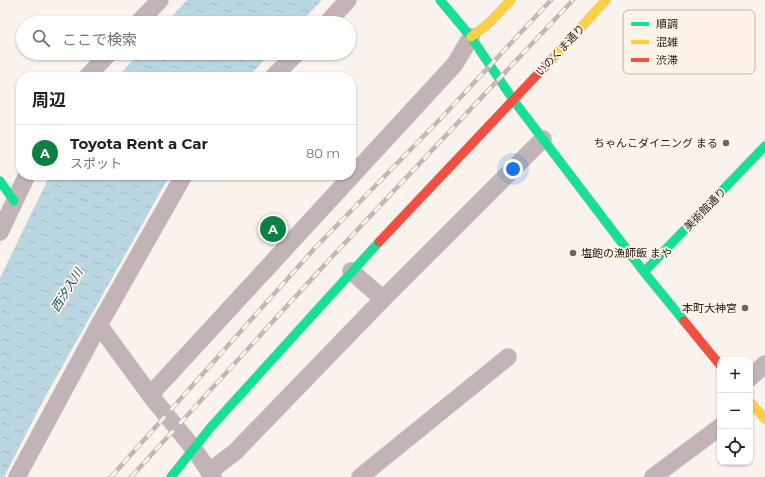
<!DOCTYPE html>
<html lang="ja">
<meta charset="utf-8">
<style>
body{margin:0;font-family:Montserrat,"Noto Sans JP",sans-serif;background:#f2f2f2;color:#202124}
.controls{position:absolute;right:12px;bottom:12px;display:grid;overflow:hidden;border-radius:8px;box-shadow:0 1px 3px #0004}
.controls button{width:36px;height:36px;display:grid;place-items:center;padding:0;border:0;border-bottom:1px solid #e0e0e0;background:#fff;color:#202124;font:20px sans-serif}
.you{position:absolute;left:513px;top:169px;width:14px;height:14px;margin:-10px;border:3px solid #fff;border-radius:50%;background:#1a73e8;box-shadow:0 0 0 6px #1a73e833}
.badge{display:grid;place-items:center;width:26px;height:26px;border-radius:50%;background:#0b8043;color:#fff;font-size:13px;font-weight:700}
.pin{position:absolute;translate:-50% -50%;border:2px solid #fff;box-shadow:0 1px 4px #0006}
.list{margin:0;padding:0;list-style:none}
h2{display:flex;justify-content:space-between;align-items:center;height:52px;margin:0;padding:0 16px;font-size:17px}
h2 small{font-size:13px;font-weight:400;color:#757577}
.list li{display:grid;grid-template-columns:26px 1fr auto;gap:12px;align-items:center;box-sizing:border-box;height:56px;padding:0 16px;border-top:1px solid #e0e0e0}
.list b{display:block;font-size:15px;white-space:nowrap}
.list p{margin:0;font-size:13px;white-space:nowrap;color:#757577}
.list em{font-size:13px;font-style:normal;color:#757577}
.icon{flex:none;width:22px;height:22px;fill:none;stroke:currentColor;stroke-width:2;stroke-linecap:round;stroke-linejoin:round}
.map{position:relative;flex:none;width:765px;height:477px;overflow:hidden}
.search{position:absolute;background:#fff;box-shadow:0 1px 3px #0004;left:16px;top:16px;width:340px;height:44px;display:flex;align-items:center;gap:10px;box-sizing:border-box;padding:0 14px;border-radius:22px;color:#757577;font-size:15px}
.panel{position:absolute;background:#fff;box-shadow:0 1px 3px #0004;left:16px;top:72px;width:340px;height:108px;border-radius:16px}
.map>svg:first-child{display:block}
.water{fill:url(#water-ripples)}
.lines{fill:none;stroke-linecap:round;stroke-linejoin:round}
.street-casing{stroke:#d7d0ca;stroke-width:18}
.fast-casing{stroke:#d7d0ca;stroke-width:10}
.slow-casing{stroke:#d7d0ca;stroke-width:10}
.jam-casing{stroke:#d7d0ca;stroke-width:10}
.street{stroke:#c2b4b6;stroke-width:17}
.fast{stroke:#16e098;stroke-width:9}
.slow{stroke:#ffcf43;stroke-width:9}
.jam{stroke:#f24e42;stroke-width:9}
.rail-casing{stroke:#c1b7b6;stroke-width:4.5}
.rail{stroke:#fff3e8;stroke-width:3;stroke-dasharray:9;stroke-linecap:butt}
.poi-dot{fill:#6e655d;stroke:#fff3e8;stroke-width:1.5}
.labels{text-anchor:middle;stroke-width:3.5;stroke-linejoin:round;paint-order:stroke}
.street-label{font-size:11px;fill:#23190f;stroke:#fff3e8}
.poi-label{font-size:11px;fill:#23190f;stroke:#fff3e8;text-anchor:end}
.water-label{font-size:12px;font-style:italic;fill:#185163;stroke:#fff3e8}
.key{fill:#fff3e8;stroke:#bdb2a7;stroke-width:1}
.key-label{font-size:11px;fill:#23190f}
</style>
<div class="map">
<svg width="765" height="477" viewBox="0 0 765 477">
<defs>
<pattern id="water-ripples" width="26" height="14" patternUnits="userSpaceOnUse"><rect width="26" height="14" fill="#bad6e0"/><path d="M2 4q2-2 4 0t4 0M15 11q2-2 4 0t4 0" fill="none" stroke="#a0b7bf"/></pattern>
</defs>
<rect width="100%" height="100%" fill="#faf3ed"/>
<g class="water">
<polygon points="187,0 322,0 300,23 166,23"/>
<polygon points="139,53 271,53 248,77 118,77"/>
<polygon points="50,175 170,175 45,397 4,477 0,477 0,278"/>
</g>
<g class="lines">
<defs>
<g id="street">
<polyline points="138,23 160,0"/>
<polyline points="327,23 348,0"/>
<polyline points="87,77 109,53"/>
<polyline points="273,77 297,53"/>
<polyline points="0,232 27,175"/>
<polyline points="383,299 543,139"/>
<polyline points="99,325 150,395 194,449 213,477"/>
<polyline points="750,378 765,364"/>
<polyline points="150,395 455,64 471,37"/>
<polyline points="209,472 235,452 383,299 351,271"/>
<polyline points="17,477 99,325 184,175"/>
<polyline points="360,477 508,357"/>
<polyline points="653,477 720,427"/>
</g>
<g id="fast">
<polyline points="440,0 471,37 514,101 644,272 684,321"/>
<polyline points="0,181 14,201"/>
<polyline points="644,272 765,146"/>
<polyline points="171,477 211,427 379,242"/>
</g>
<g id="slow">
<polyline points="471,37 488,24 511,0"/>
<polyline points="551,60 606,0"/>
<polyline points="750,402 765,419"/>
</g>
<g id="jam">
<polyline points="379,242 551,60"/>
<polyline points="684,321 720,365"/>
</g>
</defs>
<use href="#street" class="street-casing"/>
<use href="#fast" class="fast-casing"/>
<use href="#slow" class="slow-casing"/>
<use href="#jam" class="jam-casing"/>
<use href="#street" class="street"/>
<use href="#fast" class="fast"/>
<use href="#slow" class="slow"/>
<use href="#jam" class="jam"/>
<defs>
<g id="rail">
<polyline points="111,477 315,248 445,114 551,0"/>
<polyline points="131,477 329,260 573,0"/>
</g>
</defs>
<use href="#rail" class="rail-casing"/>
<use href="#rail" class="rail"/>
</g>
<g class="poi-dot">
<circle cx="726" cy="143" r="4"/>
<circle cx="573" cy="253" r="4"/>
<circle cx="745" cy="308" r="4"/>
</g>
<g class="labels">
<g class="street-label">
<text transform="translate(560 50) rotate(-47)" y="4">いのくま通り</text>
<text transform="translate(705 209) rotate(-46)" y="4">美術館通り</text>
</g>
<g class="poi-label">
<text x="718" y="147">ちゃんこダイニング まる</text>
<text x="581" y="257" text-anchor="start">塩飽の漁師飯 まや</text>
<text x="737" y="312">本町大神宮</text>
</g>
<g class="water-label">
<text transform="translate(67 290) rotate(-58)" y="4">西汐入川</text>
</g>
</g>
<rect x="623" y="10" width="132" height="64" rx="6" class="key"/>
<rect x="631" y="22" width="18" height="4" fill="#16e098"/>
<rect x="631" y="40" width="18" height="4" fill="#ffcf43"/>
<rect x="631" y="58" width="18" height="4" fill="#f24e42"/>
<g class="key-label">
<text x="656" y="28">順調</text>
<text x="656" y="46">混雑</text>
<text x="656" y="64">渋滞</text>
</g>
</svg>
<div class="controls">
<button>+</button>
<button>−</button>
<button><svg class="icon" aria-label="locate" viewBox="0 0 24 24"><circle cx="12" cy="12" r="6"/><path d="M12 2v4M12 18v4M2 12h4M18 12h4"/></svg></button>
</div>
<div class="you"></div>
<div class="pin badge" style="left:273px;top:229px">A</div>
<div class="search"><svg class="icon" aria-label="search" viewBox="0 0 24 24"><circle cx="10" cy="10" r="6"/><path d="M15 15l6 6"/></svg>ここで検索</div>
<section class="panel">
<h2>周辺<small></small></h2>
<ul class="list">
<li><span class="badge">A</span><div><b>Toyota Rent a Car</b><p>スポット</p></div><em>80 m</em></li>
</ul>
</section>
</div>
